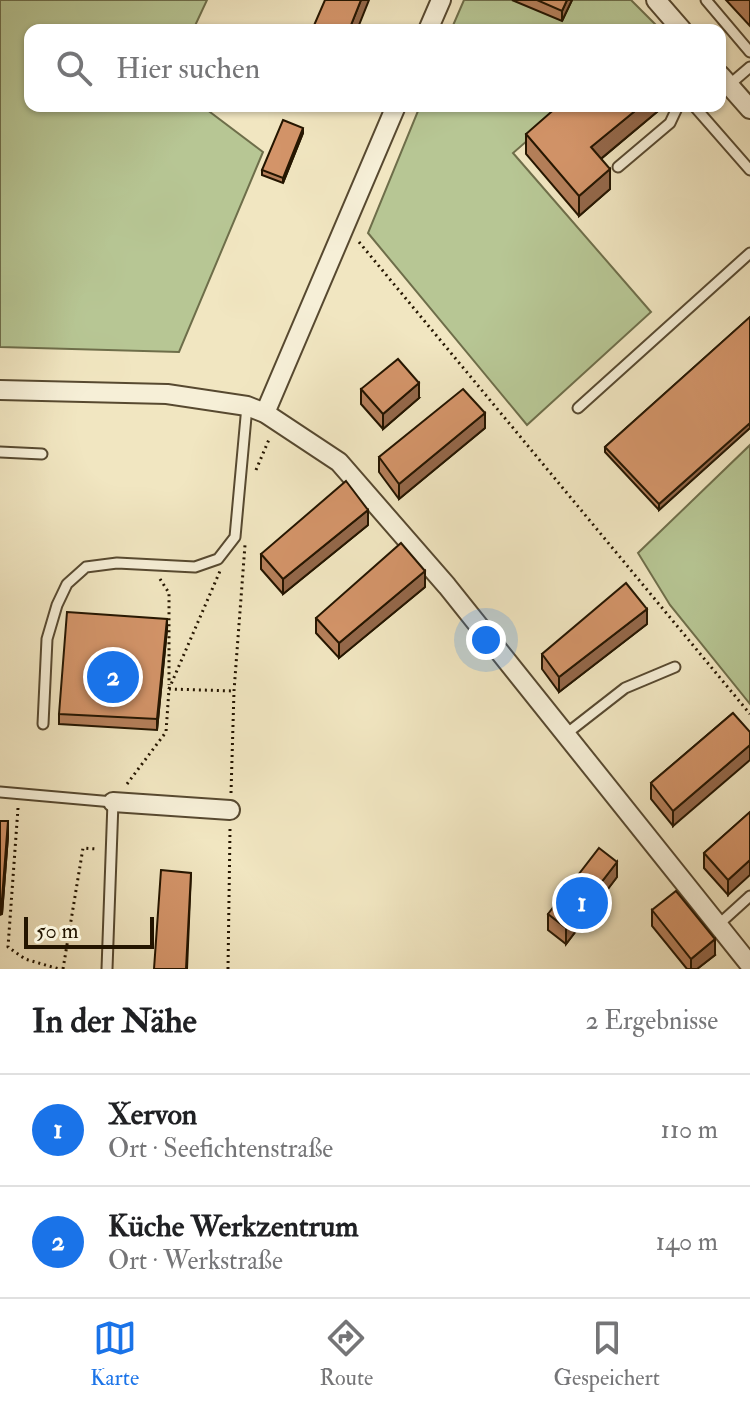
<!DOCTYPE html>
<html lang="de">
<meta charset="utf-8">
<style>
body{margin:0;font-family:"IM FELL Double Pica",serif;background:#f2f2f2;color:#202124}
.scale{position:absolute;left:24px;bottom:20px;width:130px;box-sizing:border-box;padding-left:8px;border:4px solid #241500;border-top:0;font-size:22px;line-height:28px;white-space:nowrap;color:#241500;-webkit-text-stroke:6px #f6efd7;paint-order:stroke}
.you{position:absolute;left:486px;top:640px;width:28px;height:28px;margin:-20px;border:6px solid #fff;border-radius:50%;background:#1a73e8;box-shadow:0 0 0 12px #1a73e833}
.badge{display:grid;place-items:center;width:52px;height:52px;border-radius:50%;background:#1a73e8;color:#fff;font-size:26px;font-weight:700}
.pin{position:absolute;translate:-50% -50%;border:4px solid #fff;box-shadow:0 2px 8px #0006}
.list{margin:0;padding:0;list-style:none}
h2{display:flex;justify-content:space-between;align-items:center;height:104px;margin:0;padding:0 32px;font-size:34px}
h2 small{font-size:26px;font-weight:400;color:#757577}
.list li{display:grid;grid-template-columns:52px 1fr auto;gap:24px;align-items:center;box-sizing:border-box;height:112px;padding:0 32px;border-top:2px solid #e0e0e0}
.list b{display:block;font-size:30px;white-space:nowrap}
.list p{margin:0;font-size:26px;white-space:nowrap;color:#757577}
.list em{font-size:26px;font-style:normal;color:#757577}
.icon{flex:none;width:44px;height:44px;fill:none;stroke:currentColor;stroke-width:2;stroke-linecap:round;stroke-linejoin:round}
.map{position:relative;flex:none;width:750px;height:969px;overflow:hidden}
.search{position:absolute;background:#fff;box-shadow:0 2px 6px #0004;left:24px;right:24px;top:24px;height:88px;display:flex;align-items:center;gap:20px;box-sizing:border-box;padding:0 28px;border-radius:16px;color:#757577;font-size:30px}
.sheet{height:328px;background:#fff}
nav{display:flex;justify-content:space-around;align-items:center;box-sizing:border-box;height:112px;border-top:2px solid #e0e0e0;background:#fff;font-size:22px;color:#757577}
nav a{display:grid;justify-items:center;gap:4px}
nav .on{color:#1a73e8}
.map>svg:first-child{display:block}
.green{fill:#b7c694;stroke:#6e6e4a;stroke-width:2}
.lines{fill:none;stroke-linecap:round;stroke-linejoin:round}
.service-casing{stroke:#574930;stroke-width:13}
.minor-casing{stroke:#574930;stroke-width:22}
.path{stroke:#241500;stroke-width:3;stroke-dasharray:2 4;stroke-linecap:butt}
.service{stroke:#f6efd7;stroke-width:9}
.minor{stroke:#f6efd7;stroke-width:18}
.wall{fill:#b57f5a;stroke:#241500;stroke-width:2}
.shaded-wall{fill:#94684a;stroke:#241500;stroke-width:2}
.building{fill:#d39469;stroke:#241500;stroke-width:2}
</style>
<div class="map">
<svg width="750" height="969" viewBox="0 0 750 969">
<rect width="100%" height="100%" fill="#f1e6c1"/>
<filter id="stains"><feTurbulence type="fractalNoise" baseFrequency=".0025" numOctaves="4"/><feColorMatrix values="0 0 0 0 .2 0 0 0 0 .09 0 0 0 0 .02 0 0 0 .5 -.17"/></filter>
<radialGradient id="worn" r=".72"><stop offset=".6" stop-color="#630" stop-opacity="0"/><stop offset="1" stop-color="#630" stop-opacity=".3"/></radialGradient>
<g class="green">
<polygon points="0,0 207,0 193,30 30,30 30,106 202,106 263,152 179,352 0,347"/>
<polygon points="464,0 631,0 658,27 655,30 451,30"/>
<polygon points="420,106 567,106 513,153 651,312 527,425 368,233"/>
<polygon points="750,445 750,704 670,605 638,553"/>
</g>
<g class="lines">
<defs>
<g id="service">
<polyline points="706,0 750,52"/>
<polyline points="729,85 750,67"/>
<polyline points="694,106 750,170"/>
<polyline points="618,167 670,123 678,106"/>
<polyline points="578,408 750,253"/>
<polyline points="0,452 42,454"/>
<polyline points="43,724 47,639 57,605 67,584 86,567 117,563 195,567 218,559 235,537 247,406"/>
<polyline points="566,734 625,688 675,667"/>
<polyline points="0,792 113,802 107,969"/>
<polyline points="718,925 750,896"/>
</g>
<g id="minor">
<polyline points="656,0 682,30"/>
<polyline points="428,30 441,0"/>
<polyline points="720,75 750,109"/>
<polyline points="0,390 167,394 247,406 265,413 339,462 447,586 750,965"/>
<polyline points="265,413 396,106"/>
<polyline points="113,802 230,810"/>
</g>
</defs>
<use href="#service" class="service-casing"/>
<use href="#minor" class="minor-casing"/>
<g class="path">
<polyline points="359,242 750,714"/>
<polyline points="256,470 270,437"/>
<polyline points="160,579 169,593 169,685"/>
<polyline points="169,689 220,571"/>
<polyline points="127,784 166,732 169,689 233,691"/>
<polyline points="231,793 234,691 245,545"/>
<polyline points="18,808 8,947 25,959 59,969"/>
<polyline points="63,969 83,848 97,849"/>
<polyline points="228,969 230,829"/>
</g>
<use href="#service" class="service"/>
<use href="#minor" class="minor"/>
</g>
<g class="wall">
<polygon points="512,0 572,0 562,21"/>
<polygon points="726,0 750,0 750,26"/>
<polygon points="664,106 601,159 610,189 579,216 526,154 526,134"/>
<polygon points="303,133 283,183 262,175 262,170"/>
<polygon points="750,317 750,428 659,510 605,452 605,447"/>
<polygon points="361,389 419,398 383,429 361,404"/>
<polygon points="485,428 399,499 379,472 379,457"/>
<polygon points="368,525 283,594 261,569 261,554"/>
<polygon points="425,587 339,658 316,633 316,618"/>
<polygon points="647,624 559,692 542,669 542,654"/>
<polygon points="167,629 157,730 59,724 59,714"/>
<polygon points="733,713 673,826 651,799 651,783"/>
<polygon points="750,812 728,895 704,868 704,853"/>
<polygon points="0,821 8,836 2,914 0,915"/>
<polygon points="617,877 566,944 548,930 548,914"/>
<polygon points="652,910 715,955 697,969 687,969 652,926"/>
</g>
<g class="shaded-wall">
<polygon points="361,0 369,0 357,30 349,30"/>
<polygon points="567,0 572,0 562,21 562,11"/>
<polygon points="641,106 664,106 591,167 591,147"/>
<polygon points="303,128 303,133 283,183 283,178"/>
<polygon points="610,169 610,189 579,216 579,196"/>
<polygon points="419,383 419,398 383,429 383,414"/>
<polygon points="485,413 485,428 399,499 399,484"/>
<polygon points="750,423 750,428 659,510 659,504"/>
<polygon points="368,510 368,525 283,594 283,579"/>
<polygon points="425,571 425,587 339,658 339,643"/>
<polygon points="647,609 647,624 559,692 559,677"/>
<polygon points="167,619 167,629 157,730 157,719"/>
<polygon points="750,745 750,760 673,826 673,811"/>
<polygon points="8,821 8,836 2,914 2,899"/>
<polygon points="750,860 750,875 728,895 728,880"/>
<polygon points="617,862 617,877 566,944 566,928"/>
<polygon points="191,873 187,969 186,969"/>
<polygon points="715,939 715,955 697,969 691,969 691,959"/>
</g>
<g class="building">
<polygon points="325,0 361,0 349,30 312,30"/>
<polygon points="537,0 567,0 562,11"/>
<polygon points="558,106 641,106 591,147 610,169 579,196 526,134"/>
<polygon points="283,120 303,128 283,178 262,170"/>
<polygon points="750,317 750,423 659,504 605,447"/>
<polygon points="398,359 419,383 383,414 361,389"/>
<polygon points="463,389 485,413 399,484 379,457"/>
<polygon points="346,481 368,510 283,579 261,554"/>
<polygon points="401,543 425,571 339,643 316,618"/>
<polygon points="626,583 647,609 559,677 542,654"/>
<polygon points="67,612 167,619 157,719 59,714"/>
<polygon points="733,713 750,732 750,745 673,811 651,783"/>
<polygon points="750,812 750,860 728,880 704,853"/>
<polygon points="0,821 8,821 2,899 0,899"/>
<polygon points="599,848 617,862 566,928 548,914"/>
<polygon points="161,870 191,873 186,969 154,969"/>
<polygon points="676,891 715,939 691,959 652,910"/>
</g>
<rect width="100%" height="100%" filter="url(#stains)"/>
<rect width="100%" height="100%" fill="url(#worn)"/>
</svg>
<div class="scale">50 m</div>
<div class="you"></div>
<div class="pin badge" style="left:582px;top:903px">1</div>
<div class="pin badge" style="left:113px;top:677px">2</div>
<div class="search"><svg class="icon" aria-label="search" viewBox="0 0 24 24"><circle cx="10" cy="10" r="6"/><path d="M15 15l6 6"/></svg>Hier suchen</div>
</div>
<section class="sheet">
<h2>In der Nähe<small>2 Ergebnisse</small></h2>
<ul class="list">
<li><span class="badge">1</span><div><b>Xervon</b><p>Ort · Seefichtenstraße</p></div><em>110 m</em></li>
<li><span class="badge">2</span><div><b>Küche Werkzentrum</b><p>Ort · Werkstraße</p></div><em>140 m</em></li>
</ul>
</section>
<nav>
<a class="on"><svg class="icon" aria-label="map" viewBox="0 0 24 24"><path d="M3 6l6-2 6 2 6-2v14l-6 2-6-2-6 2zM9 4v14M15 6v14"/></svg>Karte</a>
<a><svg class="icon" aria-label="directions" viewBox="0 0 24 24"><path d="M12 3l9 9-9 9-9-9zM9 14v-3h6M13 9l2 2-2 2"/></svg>Route</a>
<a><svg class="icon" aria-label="saved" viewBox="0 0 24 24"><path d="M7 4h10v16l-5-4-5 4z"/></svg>Gespeichert</a>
</nav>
